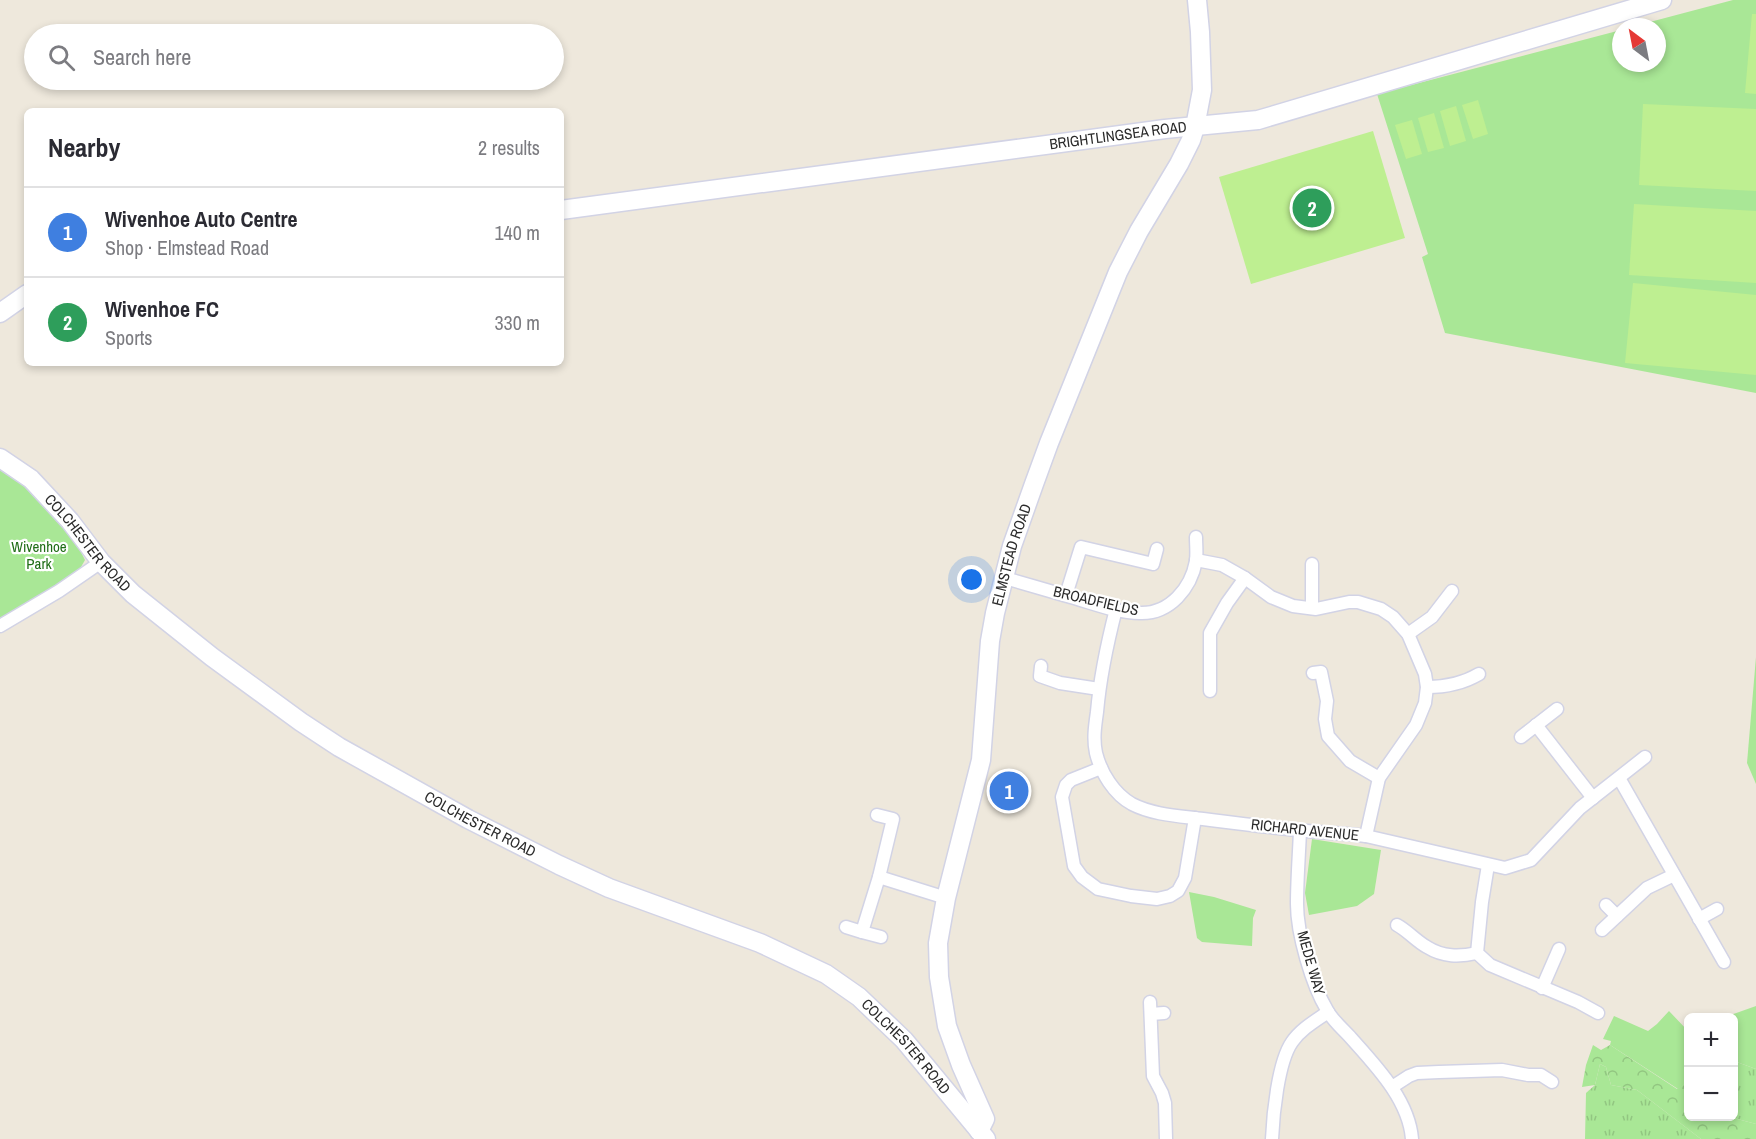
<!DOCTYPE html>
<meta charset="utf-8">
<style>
body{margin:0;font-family:"Archivo Narrow",sans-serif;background:#f2f2f3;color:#2b2b33}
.controls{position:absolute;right:18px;bottom:18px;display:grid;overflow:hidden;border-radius:9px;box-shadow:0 3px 9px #0003}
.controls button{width:54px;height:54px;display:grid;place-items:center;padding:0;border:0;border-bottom:2px solid #e1e1e2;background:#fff;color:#2b2b33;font:30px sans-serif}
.compass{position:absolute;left:1612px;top:18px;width:54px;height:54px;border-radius:50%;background:#fff;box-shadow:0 3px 9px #0003;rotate:328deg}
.you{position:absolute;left:972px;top:580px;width:21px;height:21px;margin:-15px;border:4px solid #fff;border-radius:50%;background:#1a73e8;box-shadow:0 0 0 9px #1a73e833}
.badge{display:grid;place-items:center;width:39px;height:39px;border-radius:50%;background:#2563eb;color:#fff;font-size:20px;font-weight:700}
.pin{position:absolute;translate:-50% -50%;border:3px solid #fff;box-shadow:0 2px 6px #0006}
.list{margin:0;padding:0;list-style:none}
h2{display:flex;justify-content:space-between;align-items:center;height:78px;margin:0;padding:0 24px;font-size:26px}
h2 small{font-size:20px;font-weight:400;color:#7c7c81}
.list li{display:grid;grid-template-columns:39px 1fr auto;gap:18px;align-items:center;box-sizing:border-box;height:90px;padding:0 24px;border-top:2px solid #e1e1e2}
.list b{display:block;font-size:22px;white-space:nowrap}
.list p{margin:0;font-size:20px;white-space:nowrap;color:#7c7c81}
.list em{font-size:20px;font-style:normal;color:#7c7c81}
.icon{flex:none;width:33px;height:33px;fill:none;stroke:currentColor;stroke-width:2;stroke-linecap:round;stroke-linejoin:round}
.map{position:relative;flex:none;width:1756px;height:1139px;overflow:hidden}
.search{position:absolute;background:#fff;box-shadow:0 3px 9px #0003;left:24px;top:24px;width:540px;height:66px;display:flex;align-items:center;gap:15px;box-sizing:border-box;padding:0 21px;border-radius:33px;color:#7c7c81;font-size:22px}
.panel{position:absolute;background:#fff;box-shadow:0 3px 9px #0003;left:24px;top:108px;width:540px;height:258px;border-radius:9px}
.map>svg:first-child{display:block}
.grass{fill:url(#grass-tufts)}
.forest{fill:url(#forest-crowns)}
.park{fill:#a9e796}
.pitch{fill:#beef91}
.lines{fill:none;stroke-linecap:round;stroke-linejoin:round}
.street-casing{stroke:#d2d3e5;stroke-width:15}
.secondary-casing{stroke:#d2d3e5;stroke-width:21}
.street{stroke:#fff;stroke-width:12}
.secondary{stroke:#fff;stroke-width:18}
.labels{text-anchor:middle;stroke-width:4.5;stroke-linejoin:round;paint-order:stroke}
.street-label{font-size:15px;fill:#2b2b2b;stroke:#fff}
.park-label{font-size:15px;fill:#1f6d16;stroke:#fff}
</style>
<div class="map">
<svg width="1756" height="1139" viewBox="0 0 1756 1139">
<defs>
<pattern id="grass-tufts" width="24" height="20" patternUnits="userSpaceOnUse" patternTransform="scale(1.5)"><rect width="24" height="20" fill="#a9e796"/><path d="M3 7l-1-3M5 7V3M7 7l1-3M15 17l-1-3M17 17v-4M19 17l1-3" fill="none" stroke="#92c681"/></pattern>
<pattern id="forest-crowns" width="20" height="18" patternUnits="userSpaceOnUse" patternTransform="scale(1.5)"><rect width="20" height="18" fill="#a9e796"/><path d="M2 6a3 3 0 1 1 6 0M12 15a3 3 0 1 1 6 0" fill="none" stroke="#92c681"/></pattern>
</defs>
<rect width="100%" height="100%" fill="#eee8dc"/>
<g class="grass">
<polygon points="1734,1061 1756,1069 1756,1124 1730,1117 1734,1116"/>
<polygon points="1600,1064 1606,1067 1611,1085 1637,1090 1701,1139 1585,1139 1586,1093 1595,1085"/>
</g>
<polygon class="forest" points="1593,1045 1601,1050 1610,1045 1677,1089 1688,1082 1688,1116 1730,1117 1756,1124 1756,1139 1701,1139 1637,1090 1611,1085 1606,1067 1600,1064 1595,1085 1582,1087 1586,1065"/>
<g class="park">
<polygon points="1733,0 1756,0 1756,393 1445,333 1422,257 1428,254 1377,94 1621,30 1621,63 1657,63 1657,27 1631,27"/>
<polygon points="0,469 37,492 69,528 85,560 77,574 0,626"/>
<polygon points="1756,657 1756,784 1747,763"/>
<polygon points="1312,839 1381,850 1374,894 1357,906 1309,915 1305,893"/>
<polygon points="1189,892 1214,897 1256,910 1253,918 1252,946 1202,942 1197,938"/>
<polygon points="1756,1006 1756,1069 1734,1061 1734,1018 1725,1017"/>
<polygon points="1669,1011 1688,1031 1688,1082 1678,1089 1610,1045 1611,1041 1603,1039 1614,1016 1648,1031 1657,1024"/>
</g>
<g class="pitch">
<polygon points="1752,14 1756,14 1756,94 1745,93"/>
<polygon points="1478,100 1488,134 1473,139 1462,105"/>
<polygon points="1643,104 1756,109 1756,191 1639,185"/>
<polygon points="1456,106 1466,141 1450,146 1440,111"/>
<polygon points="1434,113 1444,148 1428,152 1418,118"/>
<polygon points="1412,120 1422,154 1406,159 1395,125"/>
<polygon points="1373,131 1405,238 1251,284 1219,177"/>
<polygon points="1634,204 1756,211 1756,283 1629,275"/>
<polygon points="1633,283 1756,295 1756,375 1625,363"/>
</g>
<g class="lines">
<defs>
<g id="street">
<polyline points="1196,560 1222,565 1245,578 1271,597 1293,606 1316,609 1349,602 1358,602 1381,609 1393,617 1408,634 1425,674 1427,687 1425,703 1416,725 1379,778 1366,836"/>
<path d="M 1005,578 C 1025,584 1047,590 1067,596 C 1090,602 1116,613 1140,613 C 1170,614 1191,588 1196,561 C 1197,553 1196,545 1196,537"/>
<polyline points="1066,595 1081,547 1153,564 1157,549"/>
<polyline points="1312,608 1312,564"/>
<path d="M 1116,609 C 1107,644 1100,677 1097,712 C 1095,726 1093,739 1096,753 C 1101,773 1114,794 1132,804 C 1153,815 1180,816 1203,819 C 1235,823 1266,827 1298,830 C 1321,833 1344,833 1366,836 L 1505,868 L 1531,860 L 1580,808 L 1645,757"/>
<polyline points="0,626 59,591 101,562"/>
<polyline points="1408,634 1432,617 1452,591"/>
<polyline points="1041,666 1040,676 1060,683 1099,689"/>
<polyline points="1313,673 1321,672 1327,701 1325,719 1328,736 1350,761 1379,778"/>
<path d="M 1427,687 C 1446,687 1462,684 1479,674"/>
<polyline points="1210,691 1210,633 1227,603 1245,578"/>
<polyline points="1536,725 1593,798"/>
<polyline points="1521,737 1557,709"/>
<polyline points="1101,768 1071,780 1066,785 1062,797 1074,866 1082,877 1098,889 1131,896 1157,899 1170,896 1178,891 1185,878 1195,818"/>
<polyline points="1619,778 1724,962"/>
<path d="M 1300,831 C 1299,855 1297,880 1297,904 C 1297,934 1312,985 1327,1010 C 1333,1021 1343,1029 1351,1038 C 1376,1066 1409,1100 1412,1139"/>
<polyline points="1488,865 1482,902 1477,953 1490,965 1578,1002 1598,1013"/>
<polyline points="879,877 946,898"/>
<polyline points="1606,905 1617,916"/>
<polyline points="1699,919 1717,909"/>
<path d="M 1397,925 C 1408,931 1416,941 1427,947 C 1443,957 1459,957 1477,953"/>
<polyline points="846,927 862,932 879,877 893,819 877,815"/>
<polyline points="1602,930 1647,888 1674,875"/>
<polyline points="862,932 881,937"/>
<polyline points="1542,988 1559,949"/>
<polyline points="1150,1002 1153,1076 1162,1093 1165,1103 1166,1139"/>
<polyline points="1151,1014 1164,1013"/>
<polyline points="1392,1087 1409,1076 1417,1073 1439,1072 1502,1070 1528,1075 1541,1075 1552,1082"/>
<path d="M 1272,1139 C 1273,1115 1278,1062 1292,1042 C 1301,1029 1315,1021 1328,1012"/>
</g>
<g id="secondary">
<path id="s1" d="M 561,210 L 1165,129 L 1258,120 L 1662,0"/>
<polyline points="0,313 27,294"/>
<path id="s2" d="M 0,458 L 31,479 L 70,521 L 101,562 L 133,594 L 212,657 L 301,722 L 339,747 L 468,819 L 559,865 L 609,888 L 760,943 L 826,974 L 859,997 L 904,1040 L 986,1139"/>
<path id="s3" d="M 979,1131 L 985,1119 L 961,1065 L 947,1026 L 939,977 L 938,943 L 946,898 L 981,760 L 990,641 L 995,613 L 1012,546 L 1034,484 L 1049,443 L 1118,272 L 1139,231 L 1179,164 L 1191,140 L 1195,127 L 1202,90 L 1200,32 L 1197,0"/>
</g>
</defs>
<use href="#street" class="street-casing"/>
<use href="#secondary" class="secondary-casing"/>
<use href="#street" class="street"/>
<use href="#secondary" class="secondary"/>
</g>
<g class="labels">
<g class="street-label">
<text dy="5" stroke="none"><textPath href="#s1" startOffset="562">BRIGHTLINGSEA ROAD</textPath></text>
<text dy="5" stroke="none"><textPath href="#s2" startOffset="123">COLCHESTER ROAD</textPath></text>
<text dy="5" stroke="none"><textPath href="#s3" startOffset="594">ELMSTEAD ROAD</textPath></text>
<text transform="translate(1096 601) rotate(13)" y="5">BROADFIELDS</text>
<text dy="5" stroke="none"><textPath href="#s2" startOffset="609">COLCHESTER ROAD</textPath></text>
<text transform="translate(1305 830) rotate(6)" y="5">RICHARD AVENUE</text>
<text transform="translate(1311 963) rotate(74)" y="5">MEDE WAY</text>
<text dy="5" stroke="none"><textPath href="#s2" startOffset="1095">COLCHESTER ROAD</textPath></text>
</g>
<g class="park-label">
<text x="39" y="552">Wivenhoe<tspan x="39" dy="17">Park</tspan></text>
</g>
</g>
</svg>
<div class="controls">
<button>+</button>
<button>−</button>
</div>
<svg class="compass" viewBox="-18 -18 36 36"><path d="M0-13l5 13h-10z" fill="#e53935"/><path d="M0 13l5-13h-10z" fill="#7c7c81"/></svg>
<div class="you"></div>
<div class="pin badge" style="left:1009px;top:791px;background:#3f7fe0">1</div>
<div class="pin badge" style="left:1312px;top:208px;background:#2e9e5b">2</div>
<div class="search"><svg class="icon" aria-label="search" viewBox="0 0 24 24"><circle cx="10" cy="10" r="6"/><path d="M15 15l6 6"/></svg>Search here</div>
<section class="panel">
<h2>Nearby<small>2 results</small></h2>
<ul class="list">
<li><span class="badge" style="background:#3f7fe0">1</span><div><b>Wivenhoe Auto Centre</b><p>Shop · Elmstead Road</p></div><em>140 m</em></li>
<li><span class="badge" style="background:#2e9e5b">2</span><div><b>Wivenhoe FC</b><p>Sports</p></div><em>330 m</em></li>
</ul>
</section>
</div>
